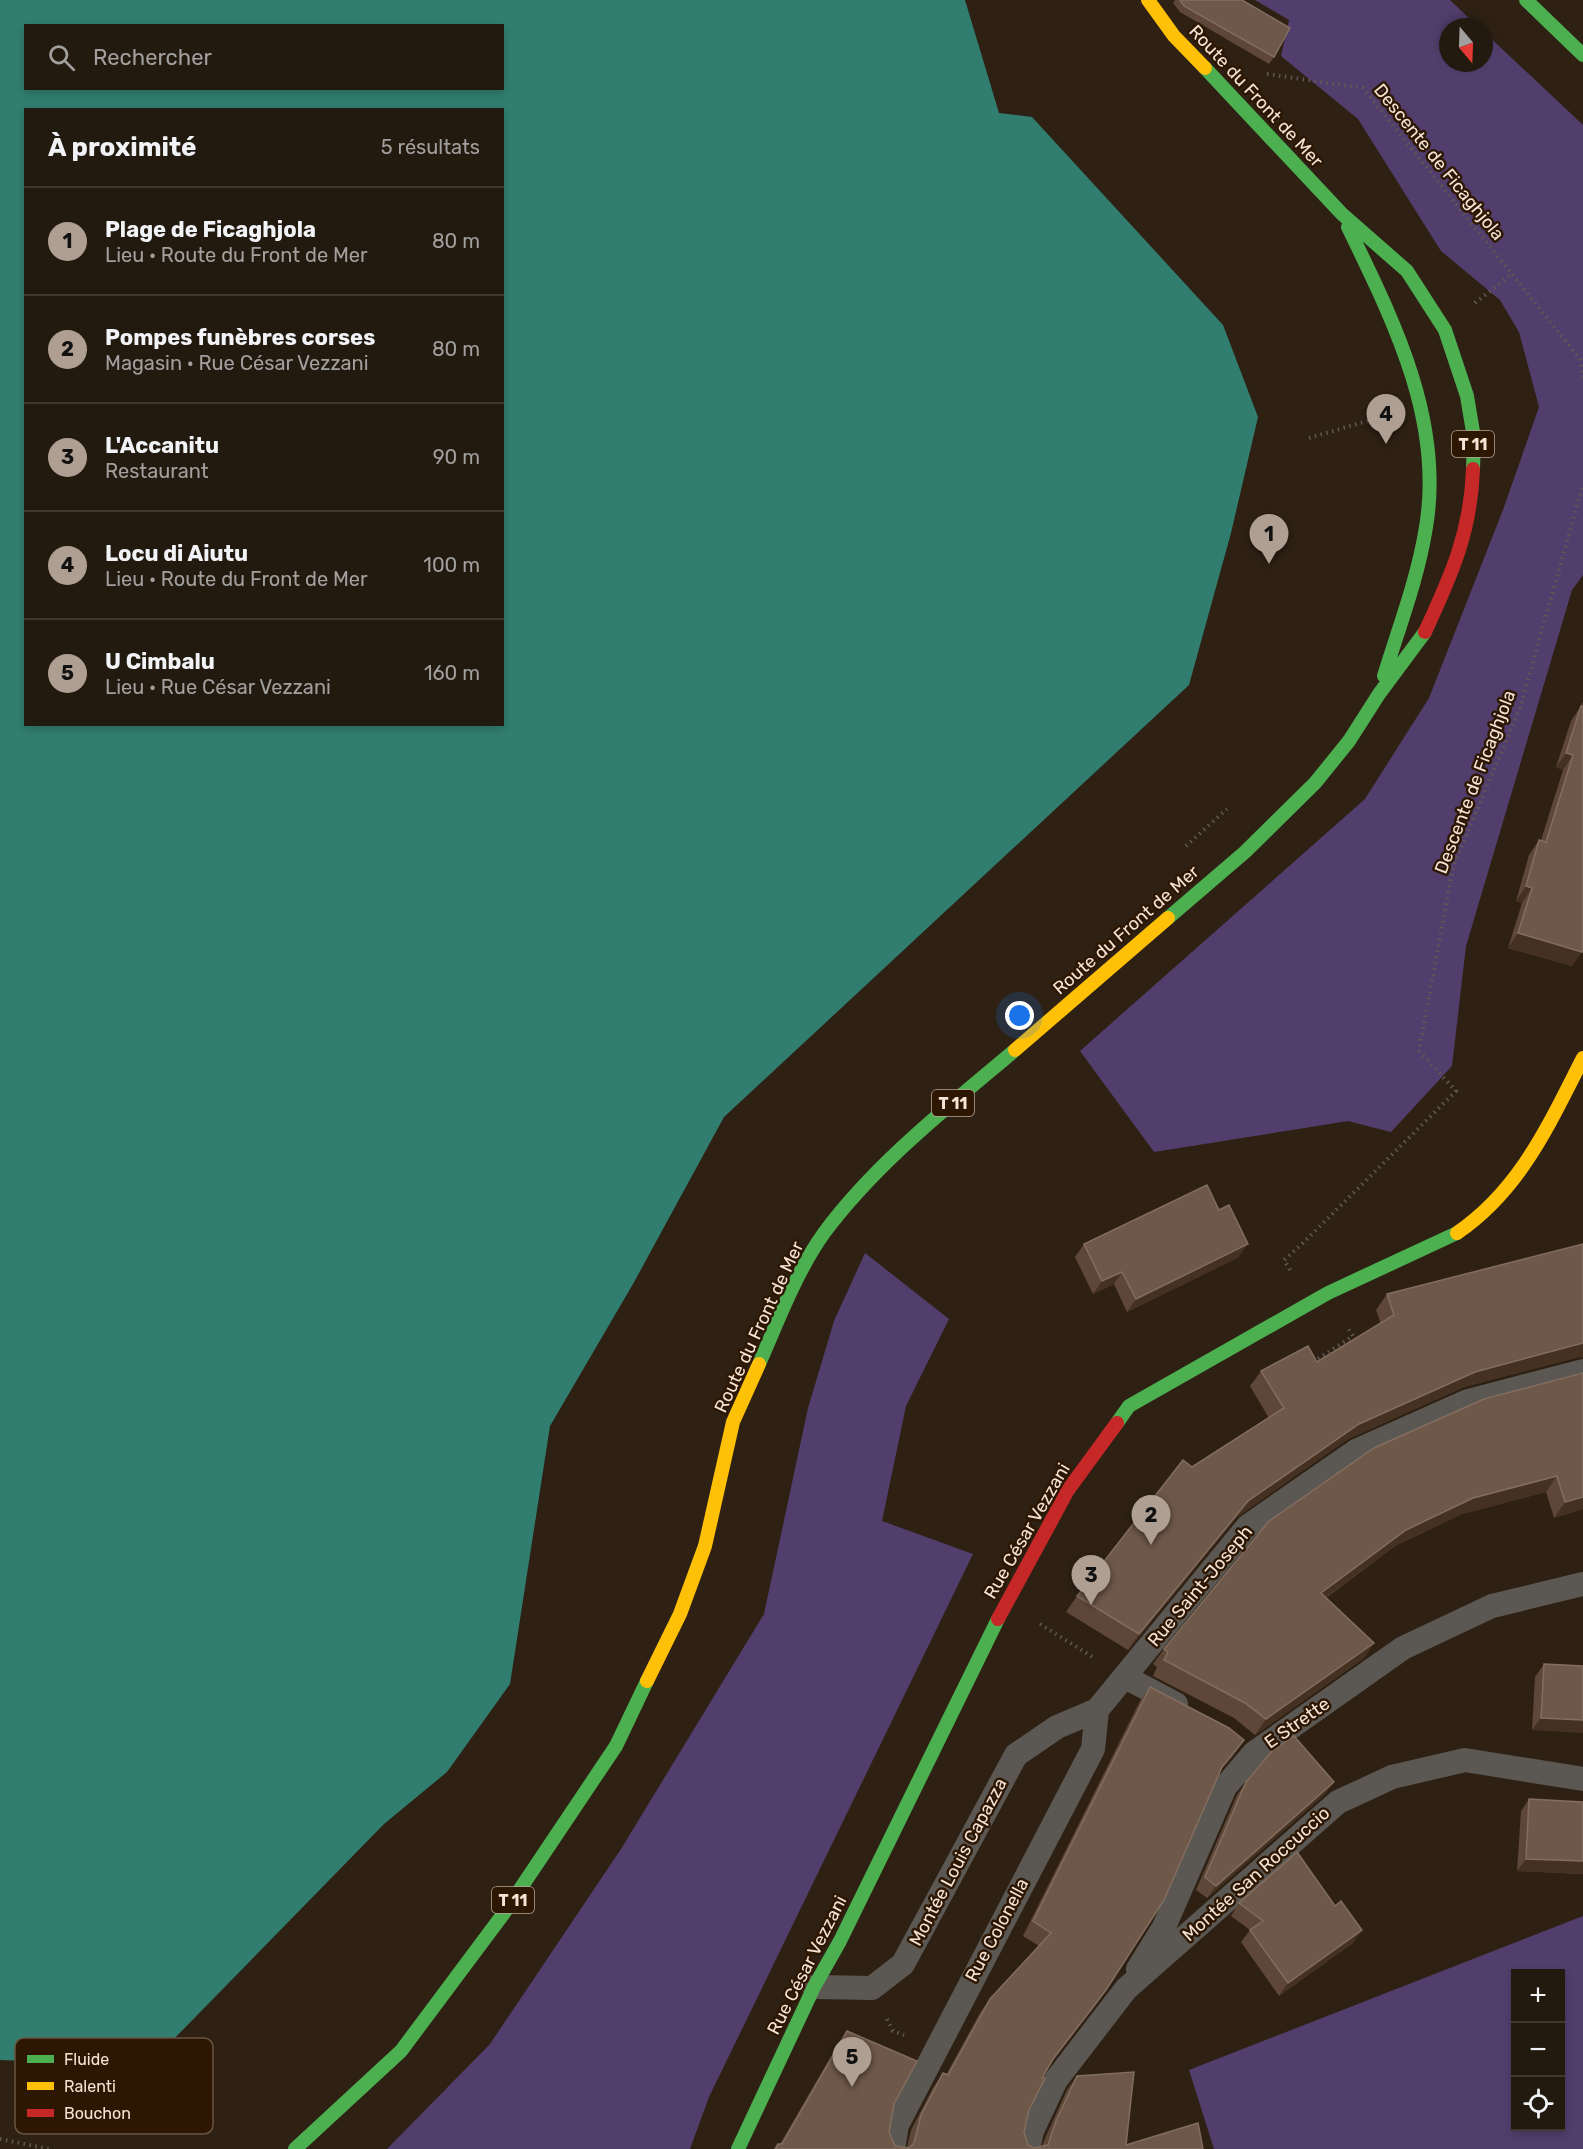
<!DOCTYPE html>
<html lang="fr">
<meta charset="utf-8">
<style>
:root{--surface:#22190f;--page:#2a2218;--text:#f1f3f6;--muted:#a2a09e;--line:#3f382f;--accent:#af9f92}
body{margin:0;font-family:Rubik,sans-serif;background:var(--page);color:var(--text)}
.controls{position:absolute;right:18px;bottom:18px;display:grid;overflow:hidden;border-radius:0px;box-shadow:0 3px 9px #0003}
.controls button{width:54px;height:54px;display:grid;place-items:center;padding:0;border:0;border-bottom:2px solid var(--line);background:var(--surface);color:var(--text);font:30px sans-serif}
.compass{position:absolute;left:1439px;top:18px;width:54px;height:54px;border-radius:50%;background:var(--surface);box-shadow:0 3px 9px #0003;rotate:161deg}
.you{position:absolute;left:1020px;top:1016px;width:21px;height:21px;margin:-15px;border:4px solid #fff;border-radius:50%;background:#1a73e8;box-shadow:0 0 0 9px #1a73e833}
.badge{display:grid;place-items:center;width:39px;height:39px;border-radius:50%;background:var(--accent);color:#111;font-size:20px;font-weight:700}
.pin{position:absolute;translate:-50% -50px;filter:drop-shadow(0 2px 3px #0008)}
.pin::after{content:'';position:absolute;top:32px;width:21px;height:18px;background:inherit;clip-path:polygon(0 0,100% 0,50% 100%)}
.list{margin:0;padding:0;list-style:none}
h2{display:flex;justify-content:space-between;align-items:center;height:78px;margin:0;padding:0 24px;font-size:26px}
h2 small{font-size:20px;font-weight:400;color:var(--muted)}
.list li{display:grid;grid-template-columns:39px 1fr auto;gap:18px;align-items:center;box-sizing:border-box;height:108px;padding:0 24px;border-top:2px solid var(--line)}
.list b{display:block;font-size:22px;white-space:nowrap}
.list p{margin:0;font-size:20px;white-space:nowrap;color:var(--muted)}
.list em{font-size:20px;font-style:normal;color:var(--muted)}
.icon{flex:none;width:33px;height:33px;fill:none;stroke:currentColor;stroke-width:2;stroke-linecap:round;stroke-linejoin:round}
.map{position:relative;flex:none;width:1583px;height:2149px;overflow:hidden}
.search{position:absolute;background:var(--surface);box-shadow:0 3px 9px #0003;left:24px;top:24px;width:480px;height:66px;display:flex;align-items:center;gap:15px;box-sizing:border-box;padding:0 21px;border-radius:0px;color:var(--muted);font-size:22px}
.panel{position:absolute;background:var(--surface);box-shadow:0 3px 9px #0003;left:24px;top:108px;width:480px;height:618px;border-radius:0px}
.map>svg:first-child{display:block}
.green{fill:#523e6c;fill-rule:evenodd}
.water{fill:#317e70;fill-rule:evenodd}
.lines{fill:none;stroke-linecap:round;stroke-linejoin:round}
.path{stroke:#5e5a53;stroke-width:4;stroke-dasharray:1.5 4.5;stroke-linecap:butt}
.lane{stroke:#5b5853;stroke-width:24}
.fast{stroke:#4caf50;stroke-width:14}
.slow{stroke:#ffc107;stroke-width:14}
.jam{stroke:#c62828;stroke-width:14}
.wall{fill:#5e4738}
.shaded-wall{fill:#443122}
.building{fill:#6e5849;stroke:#836d5f;stroke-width:1.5}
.labels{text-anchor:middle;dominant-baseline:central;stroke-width:5;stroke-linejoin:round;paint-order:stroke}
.shield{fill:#2e1702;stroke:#b9a696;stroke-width:1.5}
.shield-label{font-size:16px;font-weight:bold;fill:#f4e3d6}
.street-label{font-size:18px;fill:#f4e3d6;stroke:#2e1702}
.key{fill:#2e1702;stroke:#695442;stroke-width:1.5}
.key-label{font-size:16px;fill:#f4e3d6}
</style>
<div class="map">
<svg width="1583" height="2149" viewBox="0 0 1583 2149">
<rect width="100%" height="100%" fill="#2e2114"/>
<path class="green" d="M 1255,0 L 1450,0 L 1478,27 L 1448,27 L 1448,63 L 1484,63 L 1484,32 L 1583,125 L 1583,575 L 1572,590 L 1466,946 L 1452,1066 L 1391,1132 L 1348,1121 L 1154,1152 L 1080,1051 L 1365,799 L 1429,698 L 1503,510 L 1539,407 L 1519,332 L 1500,300 L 1441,251 L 1358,119 L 1281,56 L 1289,20 Z
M 865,1253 L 949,1319 L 906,1406 L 882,1521 L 973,1554 L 709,2097 L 690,2149 L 387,2149 L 490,2044 L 621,1849 L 764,1614 L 808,1408 L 834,1321 Z
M 1583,1916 L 1583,2149 L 1214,2149 L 1189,2070 ZM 1516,1974 L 1560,1974 L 1560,2126 L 1516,2126 Z"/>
<path class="water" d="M 0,0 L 965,0 L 999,113 L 1032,117 L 1223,325 L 1258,417 L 1231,533 L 1189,685 L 724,1117 L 633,1284 L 550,1426 L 510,1684 L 447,1772 L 384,1824 L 169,2044 L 78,2063 L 0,2060 ZM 26,26 L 502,26 L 502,88 L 26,88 ZM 26,110 L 502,110 L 502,724 L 26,724 Z"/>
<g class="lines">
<path class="path" d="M 1267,74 L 1363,88 L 1580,359 L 1583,381
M 1475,303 L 1512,274
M 1309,438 L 1381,417
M 1186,846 L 1227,809
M 1290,1270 L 1284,1260 L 1302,1244 L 1456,1091 L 1419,1051 L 1453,867 L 1520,708 L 1583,485
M 1313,1362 L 1353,1336 L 1347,1327
M 1040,1624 L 1094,1658
M 887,2019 L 893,2031 L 904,2035
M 0,2139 L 49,2149"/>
<path class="lane" d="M 1125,1677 L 1176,1704
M 1138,1969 L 1164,1927 L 1225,1787 L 1254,1753 L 1403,1648 L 1492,1606 L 1583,1584
M 814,1987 L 872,1988 L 903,1964 L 1016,1755 L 1057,1727 L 1097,1710 L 1248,1526 L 1356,1451 L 1468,1401 L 1583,1371
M 893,2149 L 897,2125 L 1093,1749 L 1097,1710
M 1028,2149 L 1032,2131 L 1056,2080 L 1126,1989 L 1338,1802 L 1392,1777 L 1465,1760 L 1583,1779"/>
<path class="fast" d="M 1526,0 L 1583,55
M 1205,68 L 1342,214 L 1407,271 L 1445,330 L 1467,396 L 1474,438 L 1473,469
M 1348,227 C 1393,320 1444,420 1426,527 C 1418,578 1399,627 1384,676
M 1168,918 L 1245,852 L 1315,783 L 1349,741 L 1379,694 L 1425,632
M 759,1364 C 778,1321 796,1272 824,1233 C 876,1163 949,1106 1015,1050
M 1117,1423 L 1129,1406 L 1328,1293 L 1457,1233
M 295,2149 L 401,2051 L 504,1913 L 616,1746 L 647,1681
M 738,2149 L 814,1987 L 840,1941 L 998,1619"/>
<path class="slow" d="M 1148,0 L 1174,36 L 1205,68
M 1015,1050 L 1168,918
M 1457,1233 C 1521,1189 1549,1124 1583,1058
M 647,1681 L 680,1614 L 705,1546 L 733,1422 L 759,1364"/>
<path class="jam" d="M 1425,632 C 1451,576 1471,532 1473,469
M 998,1619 L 1068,1490 L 1117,1423"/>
</g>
<path class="wall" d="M 1175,0 L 1242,0 L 1274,57 L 1269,64 L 1180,12 L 1173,3 Z
M 1583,702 L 1583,949 L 1572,966 L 1508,948 L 1522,903 L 1516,901 L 1529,855 L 1539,840 L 1541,840 L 1563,770 L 1556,767 L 1571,721 L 1581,706 Z
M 1084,1244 L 1239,1257 L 1127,1312 L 1114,1284 L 1093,1294 L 1075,1257 Z
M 1387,1294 L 1579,1357 L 1464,1387 L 1348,1439 L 1237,1517 L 1128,1650 L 1066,1612 L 1077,1596 L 1192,1467 L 1269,1418 L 1250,1386 L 1261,1371 L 1317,1362 L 1381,1324 L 1376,1310 Z
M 1583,1373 L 1583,1510 L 1583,1509 L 1554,1518 L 1546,1492 L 1462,1514 L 1395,1546 L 1326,1598 L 1374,1643 L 1364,1658 L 1255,1735 L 1234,1718 L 1153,1676 L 1157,1667 L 1153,1664 L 1164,1649 Z
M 1544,1664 L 1583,1666 L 1532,1730 L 1535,1677 Z
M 1150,1687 L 1234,1755 L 1220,1771 L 1106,1990 L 1050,2065 L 1042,2078 L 1029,2110 L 1024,2132 L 1028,2145 L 1034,2148 L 1042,2146 L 1046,2136 L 1067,2090 L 1077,2076 L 1126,2145 L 1203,2149 L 775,2149 L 780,2144 L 837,2046 L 847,2031 L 894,2104 L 889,2132 L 895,2146 L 907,2147 L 911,2130 L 933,2088 L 943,2073 L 946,2075 L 980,2013 L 990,1999 L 1039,1946 L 1023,1936 L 1140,1701 Z
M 1246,1782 L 1325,1794 L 1207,1898 L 1196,1890 L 1237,1795 Z
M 1529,1799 L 1583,1802 L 1583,1874 L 1517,1871 L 1521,1811 Z
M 1239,1903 L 1353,1943 L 1279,1996 L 1241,1942 L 1250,1930 L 1231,1916 Z"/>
<path class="shaded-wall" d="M 1566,753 L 1573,755 L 1563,770 L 1556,767 Z
M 1526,886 L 1532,888 L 1522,903 L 1516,901 Z
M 1518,933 L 1582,952 L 1572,966 L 1508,948 Z
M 1248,1244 L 1239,1257 L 1127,1312 L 1136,1299 Z
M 1122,1272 L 1114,1284 L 1093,1294 L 1102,1281 Z
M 1583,1343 L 1583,1358 L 1579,1357 L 1464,1387 L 1348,1439 L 1237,1517 L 1128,1650 L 1139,1634 L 1248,1501 L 1359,1424 L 1475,1372 Z
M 1557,1476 L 1546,1492 L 1462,1514 L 1395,1546 L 1310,1609 L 1321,1593 L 1406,1530 L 1473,1498 Z
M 1583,1497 L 1583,1509 L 1554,1518 L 1565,1502 Z
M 1374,1643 L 1364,1658 L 1255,1735 L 1266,1719 Z
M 1541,1718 L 1583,1720 L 1583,1733 L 1532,1730 Z
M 1244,1740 L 1234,1755 L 1212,1781 L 1222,1767 Z
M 1334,1782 L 1325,1794 L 1207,1898 L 1216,1886 Z
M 1526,1859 L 1583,1861 L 1583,1874 L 1517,1871 Z
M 1362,1930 L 1353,1943 L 1279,1996 L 1288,1983 Z
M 1106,1990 L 1096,2005 L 1043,2074 L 1053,2059 Z"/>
<path class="building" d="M 1180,0 L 1242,0 L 1290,28 L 1274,57 L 1184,6 Z
M 1581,706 L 1583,707 L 1583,949 L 1582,952 L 1518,933 L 1532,888 L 1526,886 L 1539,840 L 1546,842 L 1573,755 L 1566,753 Z
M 1207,1185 L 1219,1210 L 1229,1205 L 1248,1244 L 1136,1299 L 1122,1272 L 1102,1281 L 1084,1244 Z
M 1583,1244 L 1583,1343 L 1475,1372 L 1359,1424 L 1248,1501 L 1139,1634 L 1077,1596 L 1183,1460 L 1192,1467 L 1284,1408 L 1261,1371 L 1308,1346 L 1317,1362 L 1394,1315 L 1387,1294 Z
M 1583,1373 L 1583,1497 L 1565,1502 L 1557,1476 L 1473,1498 L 1406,1530 L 1321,1593 L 1374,1643 L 1266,1719 L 1245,1703 L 1164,1660 L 1168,1652 L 1164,1649 L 1269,1521 L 1374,1448 L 1484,1399 Z
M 1544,1664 L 1583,1666 L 1583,1720 L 1541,1718 Z
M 1150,1687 L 1229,1728 L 1244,1740 L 1222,1767 L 1164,1900 L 1106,1990 L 1053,2059 L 1042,2078 L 1045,2078 L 1029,2110 L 1024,2132 L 1028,2145 L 1034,2148 L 1048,2145 L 1056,2121 L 1077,2076 L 1134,2072 L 1126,2145 L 1198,2123 L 1203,2149 L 775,2149 L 778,2144 L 782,2144 L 847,2031 L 917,2061 L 894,2104 L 889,2132 L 895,2146 L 909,2148 L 914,2143 L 921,2115 L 943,2073 L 948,2075 L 990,1999 L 1051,1933 L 1033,1921 Z
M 1294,1736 L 1334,1782 L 1216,1886 L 1205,1877 L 1246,1782 L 1272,1751 Z
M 1529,1799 L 1583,1802 L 1583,1861 L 1526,1859 Z
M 1297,1852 L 1335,1906 L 1341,1901 L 1362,1930 L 1288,1983 L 1250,1930 L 1263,1921 L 1239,1903 Z"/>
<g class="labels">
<g class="shield">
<rect x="1452" y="431" width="42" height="26" rx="4.5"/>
<rect x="932" y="1090" width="42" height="26" rx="4.5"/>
<rect x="492" y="1887" width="42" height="26" rx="4.5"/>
</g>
<g class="shield-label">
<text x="1473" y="444">T 11</text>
<text x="953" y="1103">T 11</text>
<text x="513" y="1900">T 11</text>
</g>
<g class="street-label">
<text transform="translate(1256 96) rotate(47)">Route du Front de Mer</text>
<text transform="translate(1439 162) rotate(51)">Descente de Ficaghjola</text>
<text transform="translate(1475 782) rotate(-69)">Descente de Ficaghjola</text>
<text transform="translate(1126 930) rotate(-41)">Route du Front de Mer</text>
<text transform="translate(759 1327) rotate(-65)">Route du Front de Mer</text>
<text transform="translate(1027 1531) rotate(-60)">Rue César Vezzani</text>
<text transform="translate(1200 1586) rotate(-50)">Rue Saint-Joseph</text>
<text transform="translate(1297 1723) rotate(-35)">E Strette</text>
<text transform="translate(958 1862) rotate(-62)">Montée Louis Capazza</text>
<text transform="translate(1256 1874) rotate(-42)">Montée San Roccuccio</text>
<text transform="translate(997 1930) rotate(-62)">Rue Colonella</text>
<text transform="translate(807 1965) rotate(-63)">Rue César Vezzani</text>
</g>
</g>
<rect x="15" y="2038" width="198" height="96" rx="9" class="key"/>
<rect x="27" y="2055" width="27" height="8" fill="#4caf50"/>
<rect x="27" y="2082" width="27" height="8" fill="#ffc107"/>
<rect x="27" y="2109" width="27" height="8" fill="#c62828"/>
<g class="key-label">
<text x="64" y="2065">Fluide</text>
<text x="64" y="2092">Ralenti</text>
<text x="64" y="2119">Bouchon</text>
</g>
</svg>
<div class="controls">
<button>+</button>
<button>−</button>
<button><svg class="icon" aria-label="locate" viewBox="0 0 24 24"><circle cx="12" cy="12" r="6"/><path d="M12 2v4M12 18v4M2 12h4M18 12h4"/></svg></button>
</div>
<svg class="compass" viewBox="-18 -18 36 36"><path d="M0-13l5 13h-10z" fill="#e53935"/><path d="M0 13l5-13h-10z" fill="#a2a09e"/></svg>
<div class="you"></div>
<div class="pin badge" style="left:1269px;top:564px">1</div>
<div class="pin badge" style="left:1151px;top:1545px">2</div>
<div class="pin badge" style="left:1091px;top:1605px">3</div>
<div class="pin badge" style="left:1386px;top:444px">4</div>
<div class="pin badge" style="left:852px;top:2087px">5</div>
<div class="search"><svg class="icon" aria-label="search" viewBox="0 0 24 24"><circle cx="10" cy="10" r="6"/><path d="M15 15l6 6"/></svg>Rechercher</div>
<section class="panel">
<h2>À proximité<small>5 résultats</small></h2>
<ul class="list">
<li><span class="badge">1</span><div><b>Plage de Ficaghjola</b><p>Lieu · Route du Front de Mer</p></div><em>80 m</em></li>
<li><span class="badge">2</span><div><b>Pompes funèbres corses</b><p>Magasin · Rue César Vezzani</p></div><em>80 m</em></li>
<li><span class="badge">3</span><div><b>L'Accanitu</b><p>Restaurant</p></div><em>90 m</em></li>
<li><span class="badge">4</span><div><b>Locu di Aiutu</b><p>Lieu · Route du Front de Mer</p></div><em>100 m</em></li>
<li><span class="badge">5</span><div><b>U Cimbalu</b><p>Lieu · Rue César Vezzani</p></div><em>160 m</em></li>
</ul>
</section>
</div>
